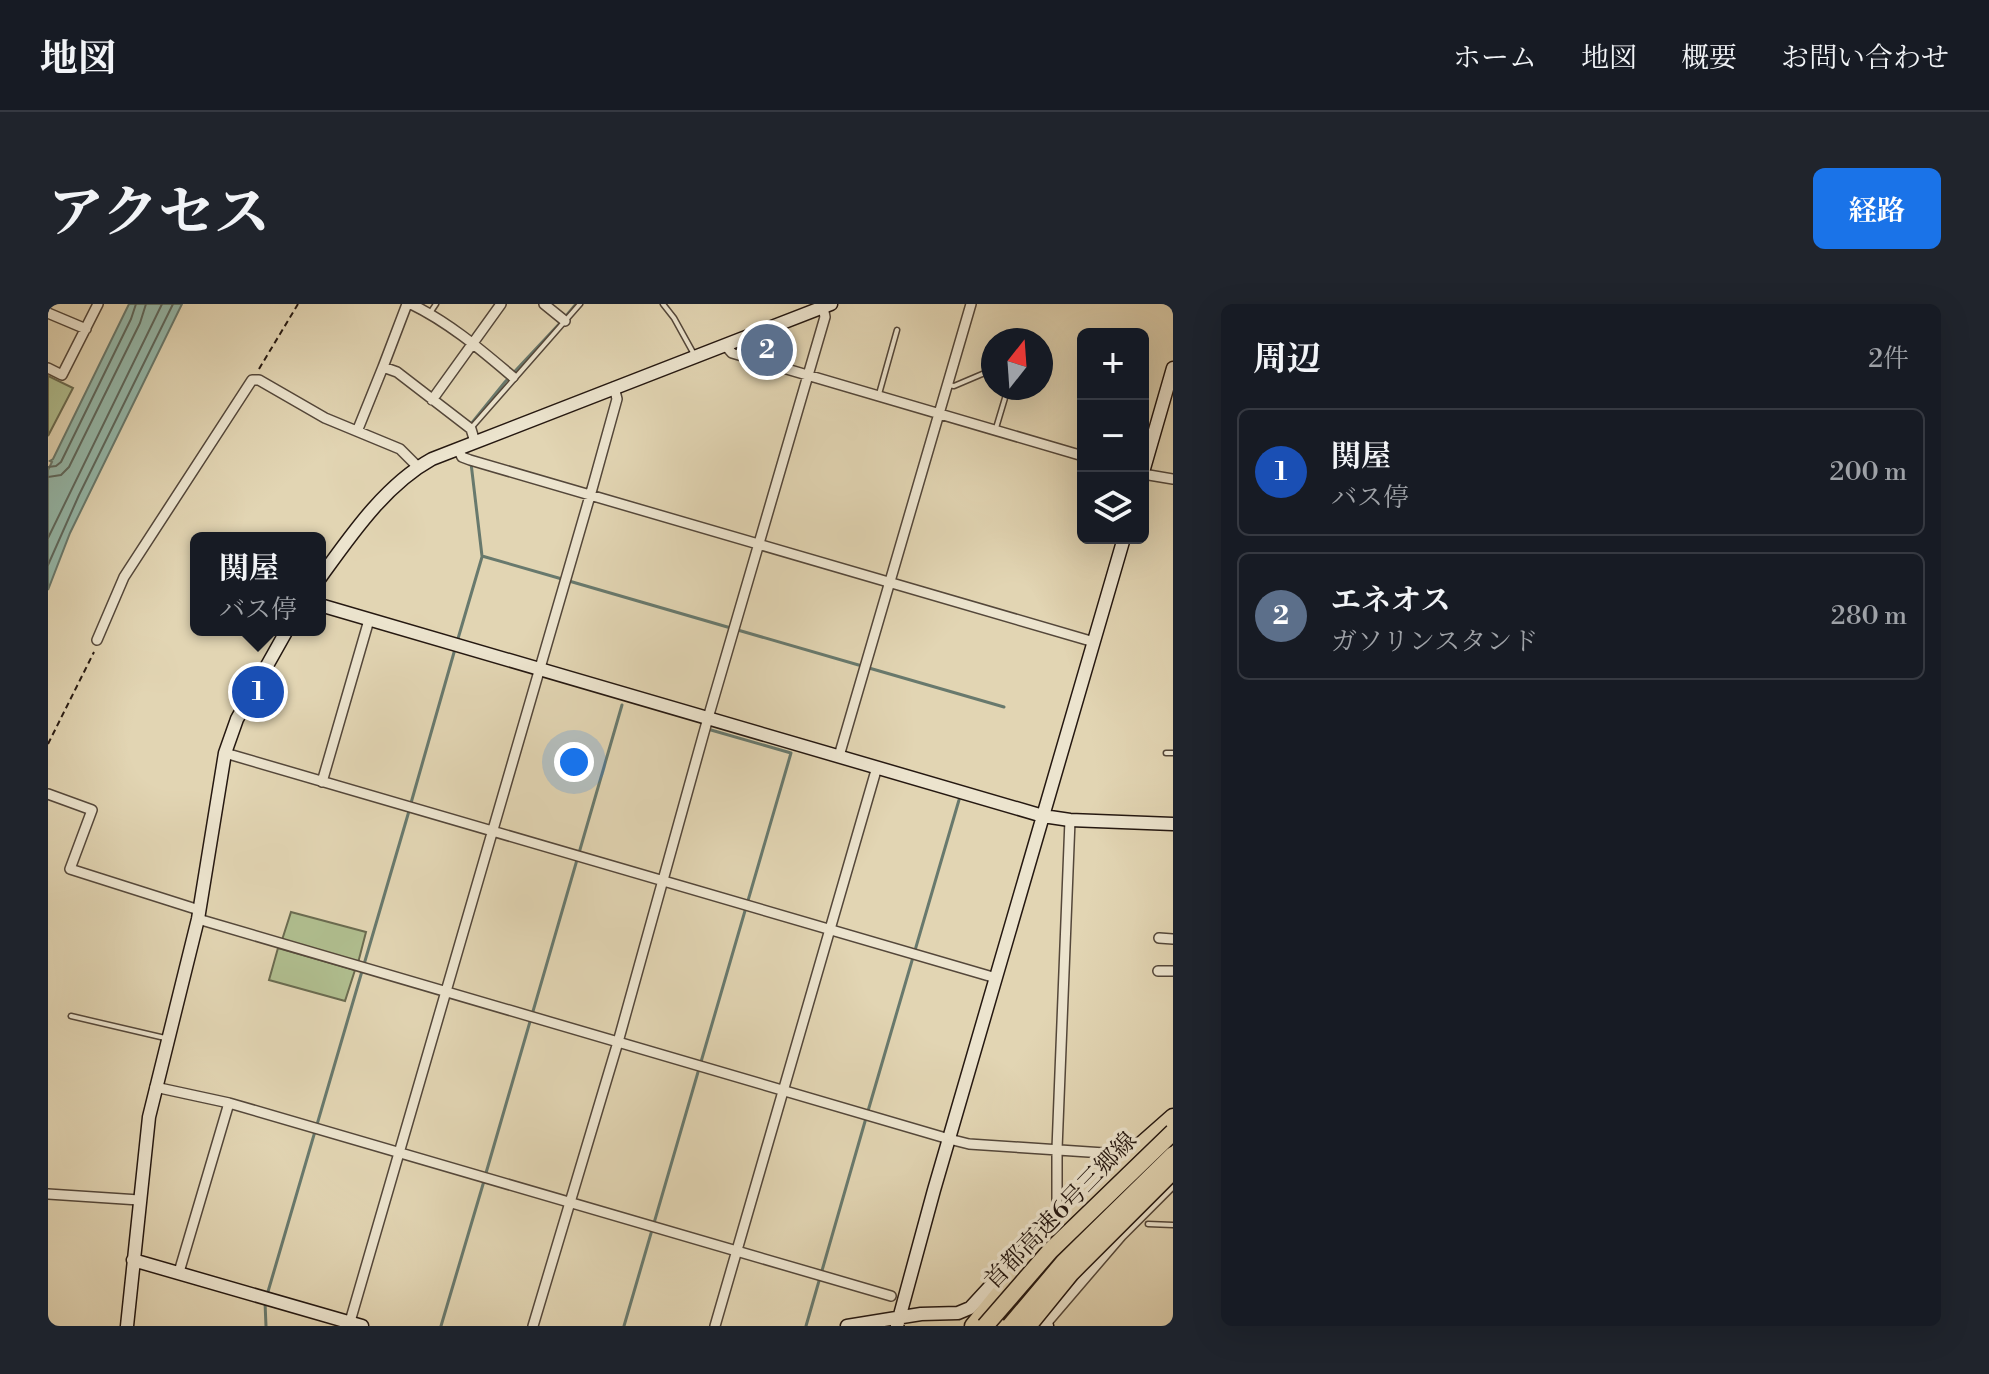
<!DOCTYPE html>
<html lang="ja">
<meta charset="utf-8">
<style>
:root{--surface:#171b24;--page:#20242c;--text:#f1f3f6;--muted:#9ea1a6;--line:#363941;--accent:#1a73e8}
body{margin:0;font-family:"Libre Bodoni","Noto Serif JP",serif;background:var(--page);color:var(--text)}
.controls{position:absolute;right:24px;top:24px;display:grid;overflow:hidden;border-radius:12px;box-shadow:0 8px 32px #0002}
.controls button{width:72px;height:72px;display:grid;place-items:center;padding:0;border:0;border-bottom:2px solid var(--line);background:var(--surface);color:var(--text);font:40px sans-serif}
.compass{position:absolute;left:933px;top:24px;width:72px;height:72px;border-radius:50%;background:var(--surface);box-shadow:0 8px 32px #0002;rotate:17deg}
.you{position:absolute;left:526px;top:458px;width:28px;height:28px;margin:-20px;border:6px solid #fff;border-radius:50%;background:#1a73e8;box-shadow:0 0 0 12px #1a73e833}
.badge{display:grid;place-items:center;width:52px;height:52px;border-radius:50%;background:var(--accent);color:#fff;font-size:26px;font-weight:700}
.pin{position:absolute;translate:-50% -50%;border:4px solid #fff;box-shadow:0 2px 8px #0006}
.popup{position:absolute;left:142px;top:228px;width:136px;height:104px;box-sizing:border-box;display:grid;place-content:center;border-radius:12px;background:var(--surface);filter:drop-shadow(0 2px 6px #0005);font-size:26px;white-space:nowrap;color:var(--muted)}
.popup b{font-size:30px;color:var(--text)}
.popup::after{content:'';position:absolute;left:50%;top:100%;margin-left:-16px;border:16px solid transparent;border-top-color:var(--surface)}
.list{margin:0;padding:0;list-style:none}
h2{display:flex;justify-content:space-between;align-items:center;height:104px;margin:0;padding:0 32px;font-size:34px}
h2 small{font-size:26px;font-weight:400;color:var(--muted)}
.list li{display:grid;grid-template-columns:52px 1fr auto;gap:24px;align-items:center;box-sizing:border-box;height:128px;margin:0 16px 16px;padding:0 16px;border:2px solid var(--line);border-radius:12px}
.list b{display:block;font-size:30px;white-space:nowrap}
.list p{margin:0;font-size:26px;white-space:nowrap;color:var(--muted)}
.list em{font-size:26px;font-style:normal;color:var(--muted)}
.icon{flex:none;width:44px;height:44px;fill:none;stroke:currentColor;stroke-width:2;stroke-linecap:round;stroke-linejoin:round}
.map{position:relative;flex:none;width:1125px;height:1022px;overflow:hidden;border-radius:12px}
header{display:flex;align-items:center;gap:48px;box-sizing:border-box;height:112px;padding:0 40px;background:var(--surface);border-bottom:2px solid var(--line)}
header strong{font-size:38px}
nav{display:flex;gap:44px;margin-inline-start:auto;font-size:28px}
.intro{display:flex;align-items:center;justify-content:space-between;box-sizing:border-box;height:192px;padding:0 48px}
h1{margin:0;font-size:56px}
.button{padding:20px 36px;border-radius:12px;background:var(--accent);color:#fff;font-size:28px;font-weight:700}
main{display:flex;gap:48px;padding:0 48px}
aside{flex:1;background:var(--surface);border-radius:12px;box-shadow:0 8px 32px #0002}
.map>svg:first-child{display:block}
.green{fill:#b0be8f;stroke:#6a6b50;stroke-width:2}
.water{fill:#95b9ab;stroke:#68796d;stroke-width:2}
.lines{fill:none;stroke-linecap:round;stroke-linejoin:round}
.shore{stroke:#5d685e;stroke-width:2}
.stream{stroke:#68796d;stroke-width:3}
.lane-casing{stroke:#54473a;stroke-width:7}
.street-casing{stroke:#54473a;stroke-width:12}
.secondary-casing{stroke:#251811;stroke-width:15}
.highway-casing{stroke:#251811;stroke-width:19}
.path{stroke:#251811;stroke-width:2;stroke-dasharray:6 4;stroke-linecap:butt}
.lane{stroke:#ece4ce;stroke-width:4}
.street{stroke:#ece4ce;stroke-width:9}
.secondary{stroke:#ece4ce;stroke-width:12}
.highway{stroke:#e2d5b3;stroke-width:16}
.highway-bridge-casing{stroke:#251811;stroke-width:19;stroke-linecap:butt}
.highway-bridge{stroke:#e2d5b3;stroke-width:16}
.labels{text-anchor:middle;dominant-baseline:central;stroke-width:7;stroke-linejoin:round;paint-order:stroke}
.street-label{font-size:24px;fill:#251811;stroke:#ece4ce}
</style>
<header>
<strong>地図</strong>
<nav><a>ホーム</a><a>地図</a><a>概要</a><a>お問い合わせ</a></nav>
</header>
<div class="intro"><h1>アクセス</h1><a class="button">経路</a></div>
<main>
<div class="map">
<svg width="1125" height="1022" viewBox="0 0 1125 1022">
<rect width="100%" height="100%" fill="#e2d5b3"/>
<filter id="stains"><feTurbulence type="fractalNoise" baseFrequency=".0025" numOctaves="4"/><feColorMatrix values="0 0 0 0 .2 0 0 0 0 .09 0 0 0 0 .02 0 0 0 .5 -.17"/></filter>
<radialGradient id="worn" r=".72"><stop offset=".6" stop-color="#630" stop-opacity="0"/><stop offset="1" stop-color="#630" stop-opacity=".3"/></radialGradient>
<path class="green" d="M 0,72 L 25,84 L 0,132 Z
M 243,608 L 318,628 L 310,659 L 234,636 Z
M 230,644 L 307,666 L 297,697 L 221,676 Z"/>
<path class="water" d="M 81,0 L 134,0 L 22,229 L 0,286 L 0,166 L 4,158 L 2,157 L 5,155 Z"/>
<g class="lines">
<path class="shore" d="M 0,163 L 8,162 L 13,158 L 83,15 L 88,0
M 0,173 L 13,171 L 21,163 L 92,19 L 98,0
M 0,234 L 114,0
M 0,261 L 31,191 L 125,0"/>
<path class="stream" d="M 518,12 L 528,0
M 423,120 L 457,78 L 513,18
M 423,159 L 434,252 L 514,275
M 521,277 L 814,362
M 409,338 L 434,253
M 821,364 L 956,403
M 363,499 L 407,345
M 820,807 L 911,496
M 438,869 L 574,401
M 219,991 L 361,507
M 217,998 L 218,1022
M 393,1022 L 436,877
M 576,1022 L 743,449 L 663,426
M 758,1022 L 818,814"/>
<g class="lane-casing">
<path id="lane" d="M 615,0 L 626,14 L 647,52
M 382,9 L 388,0
M 900,81 L 906,82 L 939,68 L 945,70
M 831,90 L 849,26
M 424,123 L 532,0
M 948,124 L 960,84
M 1118,449 L 1125,449
M 23,712 L 117,734
M 1100,920 L 1125,921"/>
</g>
<g class="street-casing">
<path id="street" d="M 363,0 C 402,19 433,46 465,73
M 496,0 L 517,17
M 0,9 L 38,25
M 677,41 L 684,49 L 1035,152
M 335,63 L 359,0
M 0,64 L 14,71 L 50,0
M 384,96 L 453,0
M 310,125 L 335,63 L 349,68 L 423,125 L 427,138
M 410,145 L 414,153 L 422,156 L 1046,338
M 1095,170 L 1125,175
M 49,336 L 76,273 L 204,76 L 211,76 L 277,114 L 352,145 L 370,163
M 177,449 L 948,674
M 791,452 L 923,0
M 274,478 L 321,316
M 0,490 L 44,506 L 22,565 L 151,606
M 150,615 L 901,835 L 921,840 L 1071,850
M 1111,634 L 1125,635
M 1110,667 L 1125,667
M 107,783 L 181,799 L 843,992
M 0,890 L 91,896
M 1009,910 L 1009,845 L 1022,516
M 131,968 L 181,799
M 301,1021 L 544,185 L 569,95 L 566,83
M 485,1022 L 570,738 L 660,414 L 777,13 L 775,3
M 667,1022 L 829,463
M 996,1022 L 1073,932 L 1125,880"/>
</g>
<g class="secondary-casing">
<path id="secondary" d="M 1095,168 L 1125,64
M 272,274 C 303,231 337,181 384,155 L 783,0
M 272,301 L 995,512 L 1022,516 L 1125,520
M 85,956 L 314,1022
M 998,1020 L 999,1022
M 79,1022 L 101,813 L 150,615 L 177,449 L 189,415 L 239,326
M 799,1022 L 873,1010 L 910,1009 L 922,1004 L 995,925
M 849,1022 L 886,886 L 1076,234"/>
</g>
<g class="highway-casing">
<path id="highway" d="M 925,1022 L 996,935 L 1040,888 L 1125,813"/>
</g>
<path class="path" d="M 211,65 L 250,0
M 0,440 L 46,348"/>
<use href="#lane" class="lane"/>
<use href="#street" class="street"/>
<use href="#secondary" class="secondary"/>
<use href="#highway" class="highway"/>
<g class="highway-bridge-casing">
<path id="highway-bridge" d="M 937,1022 L 1002,947 L 1125,828
M 962,1022 L 1016,958 L 1125,851
M 980,1022 L 1023,969 L 1125,867"/>
</g>
<use href="#highway-bridge" class="highway-bridge"/>
</g>
<g class="labels">
<g class="street-label">
<text transform="translate(1013 907) rotate(-46)">首都高速6号三郷線</text>
</g>
</g>
<rect width="100%" height="100%" filter="url(#stains)"/>
<rect width="100%" height="100%" fill="url(#worn)"/>
</svg>
<div class="controls">
<button>+</button>
<button>−</button>
<button><svg class="icon" aria-label="layers" viewBox="0 0 24 24"><path d="M12 4l9 5-9 5-9-5zM3 14l9 5 9-5"/></svg></button>
</div>
<svg class="compass" viewBox="-18 -18 36 36"><path d="M0-13l5 13h-10z" fill="#e53935"/><path d="M0 13l5-13h-10z" fill="#9ea1a6"/></svg>
<div class="you"></div>
<div class="pin badge" style="left:210px;top:388px;background:#1a4fb4">1</div>
<div class="popup"><b>関屋</b>バス停</div>
<div class="pin badge" style="left:719px;top:46px;background:#5c6f8a">2</div>
</div>
<aside>
<h2>周辺<small>2件</small></h2>
<ul class="list">
<li><span class="badge" style="background:#1a4fb4">1</span><div><b>関屋</b><p>バス停</p></div><em>200 m</em></li>
<li><span class="badge" style="background:#5c6f8a">2</span><div><b>エネオス</b><p>ガソリンスタンド</p></div><em>280 m</em></li>
</ul>
</aside>
</main>
